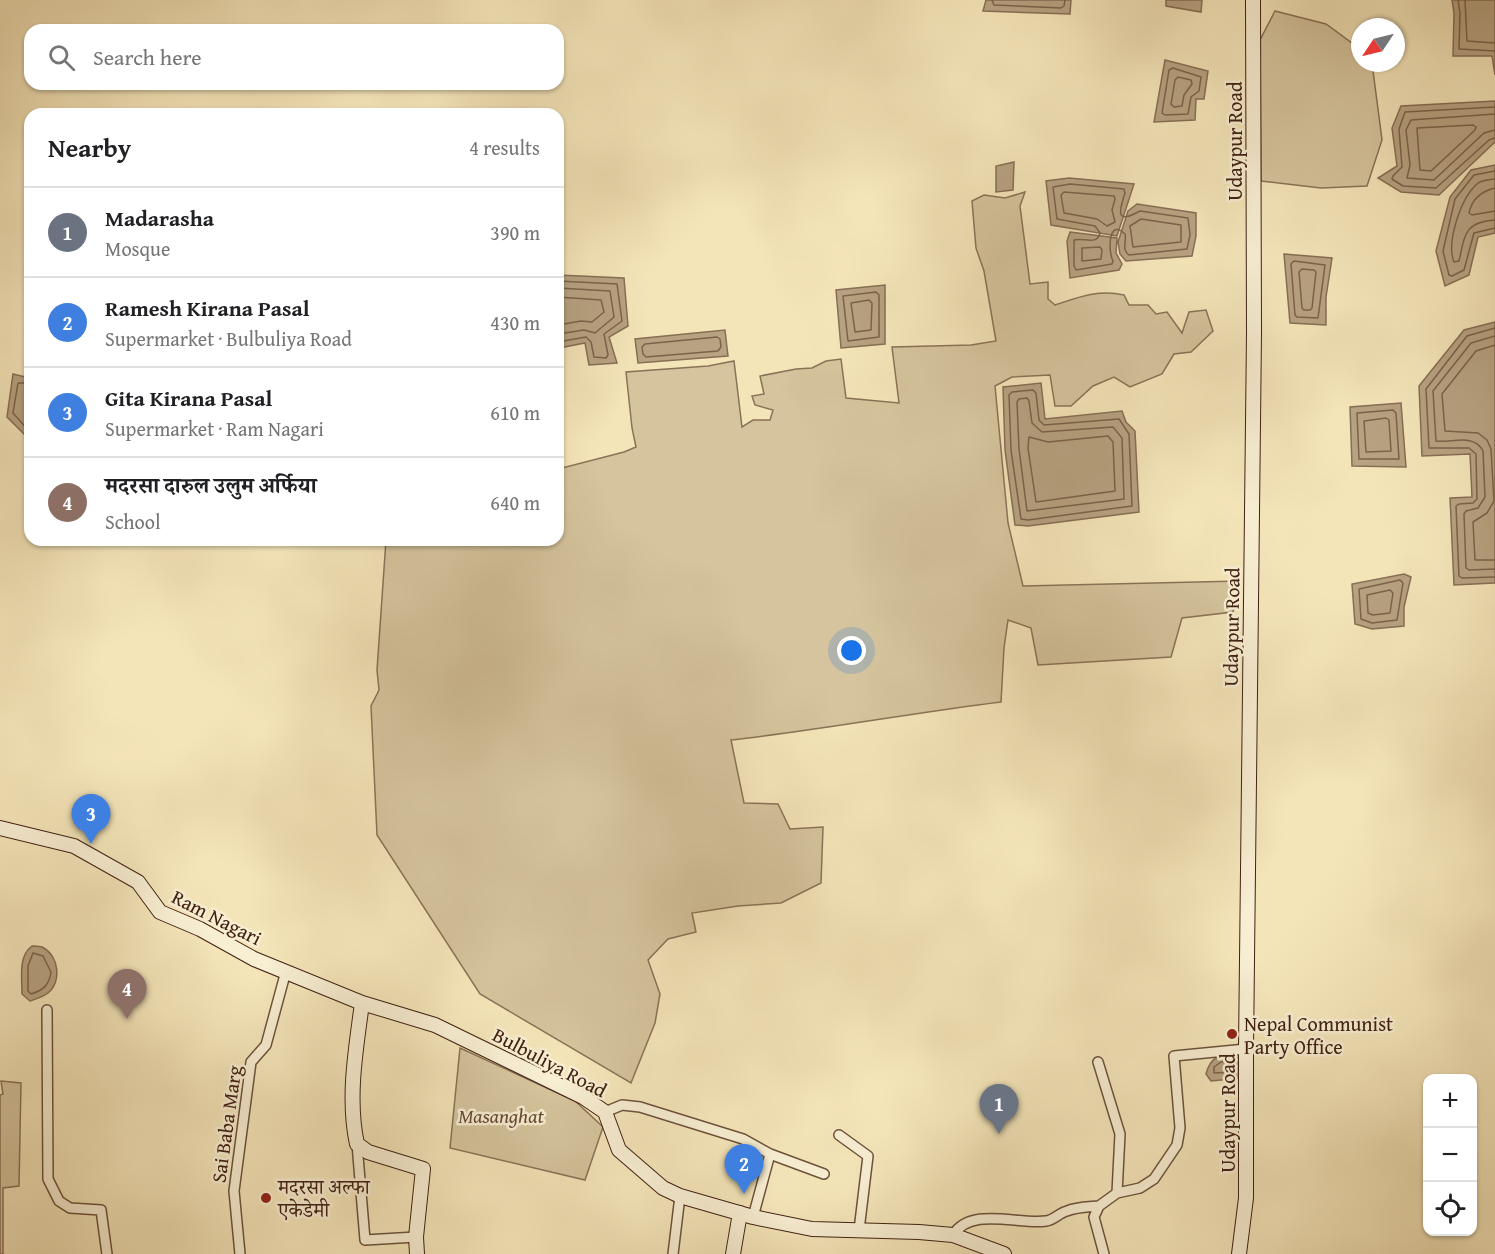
<!DOCTYPE html>
<meta charset="utf-8">
<style>
:root{--surface:#fff;--page:#f2f2f2;--text:#202124;--muted:#757577;--line:#e0e0e0;--accent:#8f2418}
body{margin:0;font-family:"Gentium Book Plus","Noto Serif Devanagari",serif;background:var(--page);color:var(--text)}
.controls{position:absolute;right:18px;bottom:18px;display:grid;overflow:hidden;border-radius:12px;box-shadow:0 2px 4px #0004}
.controls button{width:54px;height:54px;display:grid;place-items:center;padding:0;border:0;border-bottom:2px solid var(--line);background:var(--surface);color:var(--text);font:30px sans-serif}
.compass{position:absolute;left:1351px;top:18px;width:54px;height:54px;border-radius:50%;background:var(--surface);box-shadow:0 2px 4px #0004;rotate:235deg}
.you{position:absolute;left:852px;top:651px;width:21px;height:21px;margin:-15px;border:4px solid #fff;border-radius:50%;background:#1a73e8;box-shadow:0 0 0 9px #1a73e833}
.badge{display:grid;place-items:center;width:39px;height:39px;border-radius:50%;background:var(--accent);color:#fff;font-size:20px;font-weight:700}
.pin{position:absolute;translate:-50% -50px;filter:drop-shadow(0 2px 3px #0008)}
.pin::after{content:'';position:absolute;top:32px;width:21px;height:18px;background:inherit;clip-path:polygon(0 0,100% 0,50% 100%)}
.list{margin:0;padding:0;list-style:none}
h2{display:flex;justify-content:space-between;align-items:center;height:78px;margin:0;padding:0 24px;font-size:26px}
h2 small{font-size:20px;font-weight:400;color:var(--muted)}
.list li{display:grid;grid-template-columns:39px 1fr auto;gap:18px;align-items:center;box-sizing:border-box;height:90px;padding:0 24px;border-top:2px solid var(--line)}
.list b{display:block;font-size:22px;white-space:nowrap}
.list p{margin:0;font-size:20px;white-space:nowrap;color:var(--muted)}
.list em{font-size:20px;font-style:normal;color:var(--muted)}
.icon{flex:none;width:33px;height:33px;fill:none;stroke:currentColor;stroke-width:2;stroke-linecap:round;stroke-linejoin:round}
.map{position:relative;flex:none;width:1495px;height:1254px;overflow:hidden}
.search{position:absolute;background:var(--surface);box-shadow:0 2px 4px #0004;left:24px;top:24px;width:540px;height:66px;display:flex;align-items:center;gap:15px;box-sizing:border-box;padding:0 21px;border-radius:18px;color:var(--muted);font-size:22px}
.panel{position:absolute;background:var(--surface);box-shadow:0 2px 4px #0004;left:24px;top:108px;width:540px;height:438px;border-radius:18px}
.map>svg:first-child{display:block}
.green{fill:#d5c49d;stroke:#8a7258;stroke-width:1.5}
.water{fill:#b7a281;stroke:#876e55;stroke-width:1.5}
.lines{fill:none;stroke-linecap:round;stroke-linejoin:round}
.shore{stroke:#7c624a;stroke-width:1.5}
.street-casing{stroke:#6d523c;stroke-width:12}
.secondary-casing{stroke:#402113;stroke-width:16}
.street{stroke:#f8eed2;stroke-width:9}
.secondary{stroke:#f8eed2;stroke-width:14}
.poi-dot{fill:#8f2418;stroke:#f8eed2;stroke-width:2}
.labels{text-anchor:middle;dominant-baseline:central;stroke-width:5;stroke-linejoin:round;paint-order:stroke}
.street-label{font-size:20px;fill:#402113;stroke:#f8eed2}
.poi-label{font-size:20px;fill:#402113;stroke:#f8eed2;text-anchor:start}
.park-label{font-size:20px;font-style:italic;fill:#654a36;stroke:#f8eed2}
</style>
<div class="map">
<svg width="1495" height="1254" viewBox="0 0 1495 1254">
<rect width="100%" height="100%" fill="#f4e5b9"/>
<filter id="stains"><feTurbulence type="fractalNoise" baseFrequency=".00333" numOctaves="4"/><feColorMatrix values="0 0 0 0 .2 0 0 0 0 .09 0 0 0 0 .02 0 0 0 .5 -.17"/></filter>
<radialGradient id="worn" r=".72"><stop offset=".6" stop-color="#630" stop-opacity="0"/><stop offset="1" stop-color="#630" stop-opacity=".3"/></radialGradient>
<path class="green" d="M 1275,11 L 1326,24 L 1360,49 L 1360,63 L 1372,63 L 1382,140 L 1367,186 L 1321,188 L 1261,181 L 1260,40 Z
M 1025,192 L 1020,206 L 1030,284 L 1048,282 L 1048,299 L 1055,305 C 1079,297 1099,289 1124,295 L 1129,305 L 1148,305 L 1156,314 L 1167,312 L 1182,333 L 1189,312 L 1206,310 L 1213,331 L 1191,352 L 1174,354 L 1162,374 L 1130,387 L 1114,377 L 1093,386 L 1071,406 L 1055,406 L 1050,375 L 1012,377 L 995,386 L 1008,523 L 1023,586 L 1240,581 L 1233,612 L 1182,618 L 1171,657 L 1038,665 L 1031,628 L 1008,620 L 1004,648 L 1001,702 C 911,713 822,730 731,740 L 744,803 L 778,804 L 790,829 L 823,827 L 821,883 L 781,903 L 738,906 L 692,913 L 696,932 L 668,939 L 648,960 L 660,994 L 655,1023 L 631,1083 L 480,994 L 377,835 L 371,706 L 379,690 L 377,670 L 386,540 L 558,540 L 558,469 L 624,452 L 636,447 L 632,428 L 626,372 L 708,366 L 734,361 L 742,427 L 753,420 L 770,420 L 773,410 L 755,405 L 752,396 L 764,394 L 760,376 L 796,369 L 812,368 L 826,361 L 841,359 L 846,398 L 899,403 L 892,347 L 971,345 L 996,341 L 984,271 L 976,248 L 972,201 L 984,195 L 1005,198 Z
M 460,1048 L 575,1101 L 603,1127 L 585,1180 L 450,1148 Z
M 1,1081 L 21,1083 L 19,1186 L 3,1188 L 3,1254 L 0,1254 L 0,1095 L 3,1094 Z"/>
<path class="water" d="M 986,0 L 1071,0 L 1070,14 L 983,11 Z
M 1166,0 L 1202,0 L 1201,12 L 1166,6 Z
M 1452,0 L 1495,0 L 1495,75 L 1492,56 L 1453,56 L 1454,13 Z
M 1165,60 L 1208,71 L 1204,99 L 1196,99 L 1195,120 L 1154,122 Z
M 1495,101 L 1495,142 L 1439,195 L 1401,192 L 1378,178 L 1397,166 L 1392,128 L 1401,106 Z
M 1014,162 L 1013,190 L 996,192 L 996,166 Z
M 1495,165 L 1495,233 L 1478,237 L 1469,275 L 1445,286 L 1436,251 L 1450,197 L 1471,170 Z
M 1069,178 L 1134,184 L 1117,236 L 1051,225 L 1046,181 Z
M 1137,204 L 1196,213 L 1196,236 L 1192,256 L 1126,261 L 1120,254 L 1118,242 L 1128,211 Z
M 1070,232 L 1117,238 L 1116,253 L 1122,264 L 1119,270 L 1070,278 L 1067,241 Z
M 1284,254 L 1332,258 L 1326,297 L 1326,325 L 1290,323 Z
M 558,275 L 624,278 L 628,326 L 609,337 L 617,363 L 589,365 L 585,343 L 559,348 Z
M 885,285 L 885,344 L 841,348 L 836,290 Z
M 1495,322 L 1495,583 L 1454,585 L 1450,498 L 1472,497 L 1470,454 L 1422,456 L 1419,386 L 1464,330 Z
M 725,330 L 728,356 L 638,363 L 635,339 Z
M 13,374 L 30,378 L 30,440 L 7,417 Z
M 1041,383 L 1045,419 L 1122,411 L 1126,422 L 1135,431 L 1139,512 L 1028,526 L 1015,525 L 1005,450 L 1003,387 Z
M 1401,403 L 1406,467 L 1352,466 L 1350,407 Z
M 1404,574 L 1411,577 L 1404,607 L 1404,626 L 1372,629 L 1355,624 L 1352,584 Z
M 32,946 C 35,946 38,946 42,947 C 59,955 62,982 48,993 C 43,997 36,999 30,1001 L 22,994 C 22,978 18,956 32,946 Z
M 1238,1055 L 1241,1056 L 1241,1078 L 1211,1081 L 1206,1074 C 1211,1055 1219,1056 1238,1055 Z"/>
<g class="lines">
<path class="shore" d="M 992,0 L 994,5 L 1061,8 L 1064,6 L 1065,0
M 1458,0 L 1460,13 L 1459,49 L 1495,51
M 1465,0 L 1467,41 L 1495,43
M 1173,68 L 1201,77 L 1199,91 L 1191,97 L 1188,114 L 1165,115 L 1162,113 L 1169,70 Z
M 1178,77 L 1191,80 L 1192,84 L 1184,95 L 1182,106 L 1174,107 L 1171,104 L 1175,80 Z
M 1495,107 L 1405,112 L 1399,129 L 1402,167 L 1393,176 L 1392,179 L 1403,186 L 1436,188 L 1489,140 L 1495,138
M 1495,114 L 1411,120 L 1406,130 L 1410,165 L 1407,178 L 1434,180 L 1484,133 L 1495,130
M 1473,125 L 1476,127 L 1475,130 L 1431,171 L 1420,170 L 1417,128 Z
M 1495,171 L 1474,175 L 1455,199 L 1443,251 L 1449,275 L 1452,276 L 1464,270 L 1474,233 L 1495,228
M 1495,179 C 1489,180 1481,180 1477,184 C 1461,198 1446,242 1454,262 L 1459,261 C 1465,235 1464,222 1495,220
M 1070,184 L 1124,189 L 1125,193 C 1119,211 1115,225 1140,211 L 1188,218 L 1190,235 L 1187,249 L 1129,255 C 1121,249 1127,242 1125,234 C 1108,217 1108,252 1113,261 L 1112,264 L 1076,270 L 1074,266 L 1074,240 C 1083,237 1097,246 1100,233 L 1095,226 L 1057,219 L 1053,187 Z
M 1495,188 C 1482,191 1472,199 1469,213 L 1472,215 L 1495,211
M 1064,192 L 1114,196 L 1115,199 L 1112,210 L 1115,222 L 1107,226 L 1097,219 L 1064,213 L 1061,195 Z
M 1141,219 L 1181,225 L 1181,242 L 1133,247 L 1130,226 Z
M 1100,247 L 1102,250 L 1101,259 L 1082,261 L 1082,248 Z
M 1294,261 L 1325,265 L 1318,318 L 1297,317 L 1295,315 L 1291,264 Z
M 1302,269 L 1314,270 L 1316,272 L 1312,308 L 1310,310 L 1304,310 L 1302,308 L 1299,272 Z
M 558,281 L 617,284 L 622,321 L 604,334 L 608,355 L 606,358 L 594,357 L 591,342 L 586,337 L 558,342
M 558,288 L 610,291 L 614,317 L 595,333 L 584,330 L 558,334
M 876,292 L 879,295 L 879,337 L 848,341 L 843,296 Z
M 558,297 L 601,300 L 604,312 L 592,322 L 581,321 L 558,325
M 869,300 L 872,303 L 871,330 L 855,332 L 851,303 Z
M 1495,328 L 1467,336 L 1426,389 L 1429,448 L 1469,448 L 1476,454 L 1477,499 L 1473,503 L 1459,504 L 1456,506 L 1459,576 L 1462,578 L 1495,577
M 1495,336 L 1471,343 L 1433,391 L 1436,441 C 1452,443 1474,433 1483,451 L 1485,497 L 1478,508 L 1466,511 L 1464,514 L 1466,568 L 1469,570 L 1495,569
M 717,337 L 720,339 L 721,347 L 718,351 L 646,357 L 643,354 L 642,347 L 645,344 Z
M 1495,345 L 1476,351 L 1442,394 L 1445,431 L 1478,433 L 1487,440 L 1491,449 L 1494,501 L 1487,513 L 1473,522 L 1475,560 L 1495,560
M 30,383 L 18,383 L 13,413 L 30,432
M 1033,390 L 1036,393 L 1039,420 L 1044,425 L 1119,419 L 1129,434 L 1132,506 L 1028,520 L 1021,519 L 1011,450 L 1009,395 L 1012,392 Z
M 1027,398 L 1029,401 L 1032,423 L 1042,432 L 1113,427 L 1122,438 L 1124,499 L 1027,511 L 1019,449 L 1017,402 L 1019,399 Z
M 1393,410 L 1396,413 L 1399,459 L 1359,459 L 1357,413 Z
M 1386,418 L 1389,420 L 1391,451 L 1366,452 L 1364,421 Z
M 1029,437 L 1048,442 L 1108,436 L 1113,442 L 1115,491 L 1036,502 L 1028,448 Z
M 1400,580 L 1403,583 L 1397,620 L 1372,623 L 1361,619 L 1359,589 Z
M 1390,590 L 1393,593 L 1390,613 L 1373,615 L 1368,613 L 1367,595 Z
M 33,953 L 43,956 L 51,972 C 49,985 44,990 31,994 L 28,991 L 28,966 Z
M 1232,1061 L 1235,1063 L 1234,1072 L 1214,1073 L 1214,1067 L 1221,1062 Z"/>
<g class="street-casing">
<path id="street" d="M 47,1010 L 48,1179 L 59,1201 L 70,1208 L 101,1210 L 107,1254
M 1098,1062 L 1120,1134 L 1117,1193
M 605,1112 L 622,1105 L 640,1107 L 743,1139 L 770,1154
M 839,1135 L 868,1156 L 859,1230
M 357,1144 L 365,1240 L 416,1237
M 753,1217 L 770,1154 L 824,1174
M 953,1235 C 971,1206 1018,1225 1046,1221 C 1054,1220 1059,1213 1067,1211 C 1076,1207 1089,1207 1099,1206
M 240,1254 L 234,1191 L 251,1062 L 266,1045 L 286,971
M 673,1254 L 680,1196
M 1104,1254 L 1094,1217 L 1099,1206 L 1117,1193 L 1140,1188 L 1154,1179 L 1177,1145 L 1180,1128 L 1174,1056 L 1246,1049"/>
</g>
<g class="secondary-casing">
<path id="secondary" d="M 0,828 L 74,846 L 138,882 L 160,912 L 200,929 L 254,959 L 362,1003 L 435,1025 L 583,1097 L 605,1112 L 619,1150 L 663,1188 L 680,1196 L 753,1217 L 812,1229 L 919,1232 L 953,1235 L 1004,1254
M 362,1003 C 356,1049 347,1098 357,1144 L 368,1152 L 423,1169 L 416,1237 L 417,1254
M 733,1254 L 740,1213
M 1239,1254 L 1246,1198 L 1246,1049 L 1254,333 L 1253,0"/>
</g>
<use href="#street" class="street"/>
<use href="#secondary" class="secondary"/>
</g>
<g class="poi-dot">
<circle cx="1232" cy="1034" r="6"/>
<circle cx="266" cy="1198" r="6"/>
</g>
<g class="labels">
<g class="street-label">
<text transform="translate(1234 141) rotate(-90)">Udaypur Road</text>
<text transform="translate(1231 627) rotate(-89)">Udaypur Road</text>
<text transform="translate(217 917) rotate(27)">Ram Nagari</text>
<text transform="translate(550 1062) rotate(28)">Bulbuliya Road</text>
<text transform="translate(1227 1113) rotate(-90)">Udaypur Road</text>
<text transform="translate(226 1124) rotate(-82)">Sai Baba Marg</text>
</g>
<g class="poi-label">
<text x="1244" y="1023">Nepal Communist<tspan x="1244" dy="23">Party Office</tspan></text>
<text x="278" y="1186">मदरसा अल्फा<tspan x="278" dy="23">एकेडेमी</tspan></text>
</g>
<g class="park-label">
<text x="501" y="1115">Masanghat</text>
</g>
</g>
<rect width="100%" height="100%" filter="url(#stains)"/>
<rect width="100%" height="100%" fill="url(#worn)"/>
</svg>
<div class="controls">
<button>+</button>
<button>−</button>
<button><svg class="icon" aria-label="locate" viewBox="0 0 24 24"><circle cx="12" cy="12" r="6"/><path d="M12 2v4M12 18v4M2 12h4M18 12h4"/></svg></button>
</div>
<svg class="compass" viewBox="-18 -18 36 36"><path d="M0-13l5 13h-10z" fill="#e53935"/><path d="M0 13l5-13h-10z" fill="#757577"/></svg>
<div class="you"></div>
<div class="pin badge" style="left:999px;top:1134px;background:#6b7280">1</div>
<div class="pin badge" style="left:744px;top:1194px;background:#3f7fe0">2</div>
<div class="pin badge" style="left:91px;top:844px;background:#3f7fe0">3</div>
<div class="pin badge" style="left:127px;top:1019px;background:#8d6e63">4</div>
<div class="search"><svg class="icon" aria-label="search" viewBox="0 0 24 24"><circle cx="10" cy="10" r="6"/><path d="M15 15l6 6"/></svg>Search here</div>
<section class="panel">
<h2>Nearby<small>4 results</small></h2>
<ul class="list">
<li><span class="badge" style="background:#6b7280">1</span><div><b>Madarasha</b><p>Mosque</p></div><em>390 m</em></li>
<li><span class="badge" style="background:#3f7fe0">2</span><div><b>Ramesh Kirana Pasal</b><p>Supermarket · Bulbuliya Road</p></div><em>430 m</em></li>
<li><span class="badge" style="background:#3f7fe0">3</span><div><b>Gita Kirana Pasal</b><p>Supermarket · Ram Nagari</p></div><em>610 m</em></li>
<li><span class="badge" style="background:#8d6e63">4</span><div><b>मदरसा दारुल उलुम अर्फिया</b><p>School</p></div><em>640 m</em></li>
</ul>
</section>
</div>
